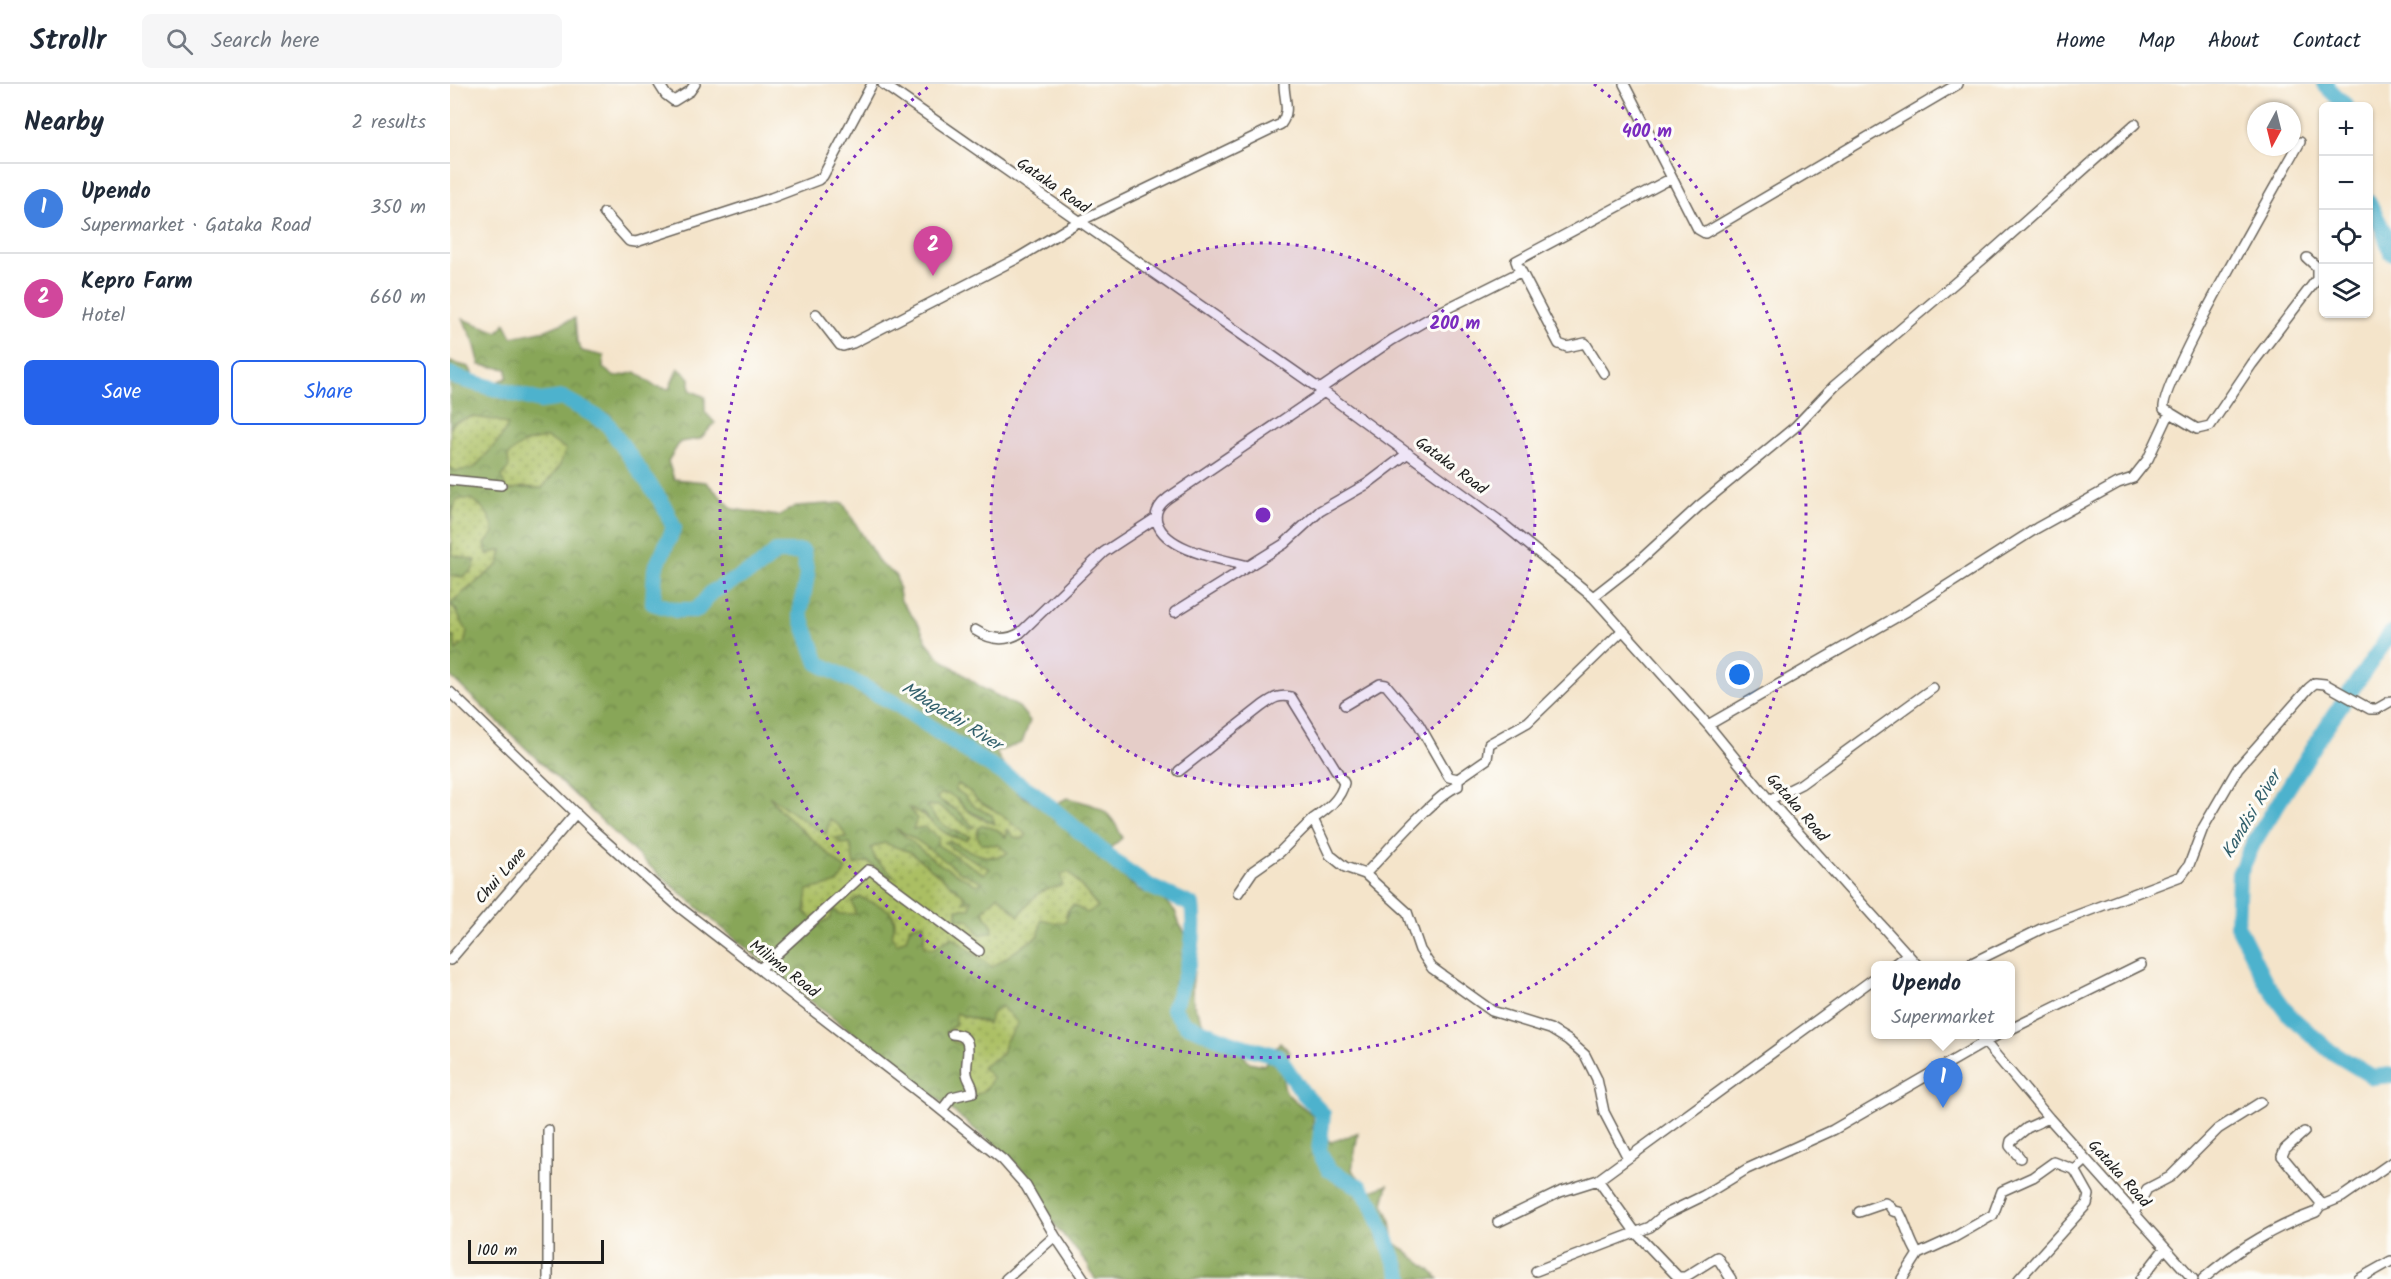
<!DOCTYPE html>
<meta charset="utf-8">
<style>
:root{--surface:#fff;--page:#f6f6f7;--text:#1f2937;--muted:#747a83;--line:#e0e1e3;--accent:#2563eb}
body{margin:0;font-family:Kalam,sans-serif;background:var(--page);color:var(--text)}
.controls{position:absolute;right:18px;top:18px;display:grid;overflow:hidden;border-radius:9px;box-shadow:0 2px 4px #0004}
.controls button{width:54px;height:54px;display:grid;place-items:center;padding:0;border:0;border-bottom:2px solid var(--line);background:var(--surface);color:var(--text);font:30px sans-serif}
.compass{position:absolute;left:1797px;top:18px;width:54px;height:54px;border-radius:50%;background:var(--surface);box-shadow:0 2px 4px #0004;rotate:187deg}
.scale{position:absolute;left:18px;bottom:15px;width:136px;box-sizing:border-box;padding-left:6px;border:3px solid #1c1c1c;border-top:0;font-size:16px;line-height:21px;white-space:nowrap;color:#1c1c1c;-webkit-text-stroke:4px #fdfcf7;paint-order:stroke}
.you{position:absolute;left:1290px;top:591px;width:21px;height:21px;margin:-15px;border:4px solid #fff;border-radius:50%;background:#1a73e8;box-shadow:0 0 0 9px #1a73e833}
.badge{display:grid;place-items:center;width:39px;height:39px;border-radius:50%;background:var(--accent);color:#fff;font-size:20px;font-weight:700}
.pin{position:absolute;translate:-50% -50px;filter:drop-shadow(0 2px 3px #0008)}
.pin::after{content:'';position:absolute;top:32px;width:21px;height:18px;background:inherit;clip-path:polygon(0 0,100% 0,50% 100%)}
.popup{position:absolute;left:1421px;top:877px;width:144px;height:78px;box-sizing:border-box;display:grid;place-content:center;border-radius:9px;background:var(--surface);filter:drop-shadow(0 2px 4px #0005);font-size:20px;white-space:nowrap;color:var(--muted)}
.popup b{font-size:22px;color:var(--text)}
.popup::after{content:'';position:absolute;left:50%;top:100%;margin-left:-12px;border:12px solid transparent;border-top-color:var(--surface)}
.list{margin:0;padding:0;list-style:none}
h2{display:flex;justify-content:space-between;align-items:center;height:78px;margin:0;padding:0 24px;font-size:26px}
h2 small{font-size:20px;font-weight:400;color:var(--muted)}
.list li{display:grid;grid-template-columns:39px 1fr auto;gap:18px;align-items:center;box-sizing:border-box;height:90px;padding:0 24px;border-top:2px solid var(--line)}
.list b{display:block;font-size:22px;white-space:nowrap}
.list p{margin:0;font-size:20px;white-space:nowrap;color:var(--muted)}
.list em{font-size:20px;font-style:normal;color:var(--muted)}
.actions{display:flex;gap:12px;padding:18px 24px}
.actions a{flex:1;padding:14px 0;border:2px solid var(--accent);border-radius:9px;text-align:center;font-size:21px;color:var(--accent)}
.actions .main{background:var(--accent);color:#fff}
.icon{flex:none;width:33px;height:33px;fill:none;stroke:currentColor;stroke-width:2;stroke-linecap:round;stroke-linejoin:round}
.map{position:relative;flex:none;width:1941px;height:1195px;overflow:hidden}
header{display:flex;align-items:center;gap:36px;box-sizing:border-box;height:84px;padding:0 30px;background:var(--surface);border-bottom:2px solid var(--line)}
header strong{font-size:28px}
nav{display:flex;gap:33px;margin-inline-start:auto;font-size:21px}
.search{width:420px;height:54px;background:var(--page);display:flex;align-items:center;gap:15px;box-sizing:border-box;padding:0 21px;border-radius:9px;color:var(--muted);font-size:22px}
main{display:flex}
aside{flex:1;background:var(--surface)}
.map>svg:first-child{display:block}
.forest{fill:url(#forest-crowns);stroke:#52613a;stroke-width:1.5;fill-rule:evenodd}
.park{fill:url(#park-dots);stroke:#646e40;stroke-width:1.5}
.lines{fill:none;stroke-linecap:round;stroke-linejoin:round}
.river{stroke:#4eb2cd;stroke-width:16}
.minor-casing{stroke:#686259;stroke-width:12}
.minor{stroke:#fff;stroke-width:9}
.ring{fill:none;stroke:#7b2cbf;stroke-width:3;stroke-dasharray:3 6}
.labels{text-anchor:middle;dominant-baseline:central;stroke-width:6;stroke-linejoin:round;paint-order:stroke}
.street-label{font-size:16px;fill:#1c1c1c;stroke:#fdfcf7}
.water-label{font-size:18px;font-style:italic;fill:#32606c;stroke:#fdfcf7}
.centre{fill:#7b2cbf;stroke:#fdfcf7;stroke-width:3}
.ring-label{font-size:18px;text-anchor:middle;font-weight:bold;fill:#7b2cbf;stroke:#fdfcf7;stroke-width:6;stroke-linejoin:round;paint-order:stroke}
</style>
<header>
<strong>Strollr</strong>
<div class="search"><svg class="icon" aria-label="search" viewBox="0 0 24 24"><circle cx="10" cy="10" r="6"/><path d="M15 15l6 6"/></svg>Search here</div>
<nav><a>Home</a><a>Map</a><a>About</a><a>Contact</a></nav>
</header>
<main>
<aside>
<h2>Nearby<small>2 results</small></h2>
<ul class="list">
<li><span class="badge" style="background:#3f7fe0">1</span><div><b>Upendo</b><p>Supermarket · Gataka Road</p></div><em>350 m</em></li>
<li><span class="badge" style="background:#d1479c">2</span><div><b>Kepro Farm</b><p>Hotel</p></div><em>660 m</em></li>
</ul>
<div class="actions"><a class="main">Save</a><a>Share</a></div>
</aside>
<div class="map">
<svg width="1941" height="1195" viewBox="0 0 1941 1195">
<defs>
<pattern id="forest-crowns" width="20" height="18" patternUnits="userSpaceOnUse" patternTransform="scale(1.5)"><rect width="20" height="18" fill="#88a659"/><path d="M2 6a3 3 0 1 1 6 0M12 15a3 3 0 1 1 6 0" fill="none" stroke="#6e8649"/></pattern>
<pattern id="park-dots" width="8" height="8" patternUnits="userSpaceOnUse" patternTransform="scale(1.5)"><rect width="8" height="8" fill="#abbf63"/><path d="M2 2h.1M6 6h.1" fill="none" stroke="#8a9a51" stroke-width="1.8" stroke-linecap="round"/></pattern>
</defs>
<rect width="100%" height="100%" fill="#fdfcf7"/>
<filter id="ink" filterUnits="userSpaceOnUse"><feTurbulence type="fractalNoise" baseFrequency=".0167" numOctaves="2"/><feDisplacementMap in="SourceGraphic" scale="12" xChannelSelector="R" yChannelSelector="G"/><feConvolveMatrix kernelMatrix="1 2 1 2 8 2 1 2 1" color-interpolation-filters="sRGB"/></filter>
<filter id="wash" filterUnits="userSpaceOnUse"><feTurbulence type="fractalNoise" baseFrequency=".008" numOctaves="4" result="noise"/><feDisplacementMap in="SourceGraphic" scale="24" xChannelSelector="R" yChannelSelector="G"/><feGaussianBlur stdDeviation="1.35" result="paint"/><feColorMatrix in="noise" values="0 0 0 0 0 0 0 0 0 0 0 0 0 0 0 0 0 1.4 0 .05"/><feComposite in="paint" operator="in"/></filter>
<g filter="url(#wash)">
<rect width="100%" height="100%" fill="#f4e4ca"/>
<path class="forest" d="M 125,234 L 127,258 L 132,267 L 154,272 L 153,284 L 165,293 L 186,288 L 204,302 L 219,305 L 228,284 L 240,294 L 240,306 L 255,313 L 255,328 L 265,339 L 250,355 L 230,358 L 218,377 L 224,395 L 256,398 L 283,425 L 328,432 L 346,422 L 393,419 L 430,480 L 446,491 L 451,517 L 469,541 L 477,558 L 489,573 L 534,605 L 569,623 L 580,637 L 572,659 L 546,668 L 568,709 L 594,726 L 617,714 C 646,721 661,724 672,754 L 650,773 L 689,806 L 710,813 L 725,827 L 730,841 L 746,867 L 742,904 L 744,921 L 754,941 L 777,952 L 799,978 L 814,981 L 830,958 L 840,968 C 828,1011 831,1005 863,1031 L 863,1045 L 881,1058 L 908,1049 L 902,1086 L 910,1095 L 910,1111 L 938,1101 L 933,1120 L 941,1137 L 944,1158 L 980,1186 L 989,1195 L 645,1195 L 636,1178 L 604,1140 L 578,1092 L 561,1075 L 472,1002 L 349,908 L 254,829 L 196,779 L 0,592 L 0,554 L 4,551 L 6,565 L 9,537 L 7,527 L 0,519 L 49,480 L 51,466 L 37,470 L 35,460 L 3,423 L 0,437 L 0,383 L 6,387 L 45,336 L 22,333 L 4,338 L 0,346 L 0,278 L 19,283 L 34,309 L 47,298 L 57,294 L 57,285 L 30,281 L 24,258 L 13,235 L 48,248 L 55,239 L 62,253 L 96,246 ZM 59,383 L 109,383 L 92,404 L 62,404 L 52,393 ZM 509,700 L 520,708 L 528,717 L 549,729 L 558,745 L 555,753 L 548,746 L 533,741 L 528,744 L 527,751 L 531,760 L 548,761 L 557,769 C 541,781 515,764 498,757 L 495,758 L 534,790 L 493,764 L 489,754 L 474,743 L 463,745 L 472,728 C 484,743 497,753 517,756 L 520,752 L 507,749 L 489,722 L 520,744 L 524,743 L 507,726 L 494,720 L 507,715 L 517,726 L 546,740 L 542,731 L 525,723 L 515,712 L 505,705 ZM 321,714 L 344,729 L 351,737 L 376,750 L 380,735 L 396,754 L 384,753 L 392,760 L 400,759 L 404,782 L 418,778 L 438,792 L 447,793 L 425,775 L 434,760 L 460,768 L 516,813 L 507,824 L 507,834 L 520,837 L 530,851 L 543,848 L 542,841 L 533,827 L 548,812 L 569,833 L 576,822 L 593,807 L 601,806 L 612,801 L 619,788 L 645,819 C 628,821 618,817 616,837 L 606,839 L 591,834 L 589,851 L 565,867 L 521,866 L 502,853 L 475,863 L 474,838 L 460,842 L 456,855 L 444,845 C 445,820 430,822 410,813 L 402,817 L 405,830 L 382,823 L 376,803 L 388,799 L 396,786 L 330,726 ZM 506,929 L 538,940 L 555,958 L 552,970 L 531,983 L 515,961 L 496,948 L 505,941 Z
M 0,459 L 3,471 L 26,476 L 22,487 L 12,493 L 0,491 Z"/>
<path class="park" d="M 22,333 L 45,336 L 58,341 L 50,355 L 24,384 L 6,387 L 0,383 L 0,346 L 4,338 Z
M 97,354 L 116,365 L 109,383 L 92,404 L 73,403 L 56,407 L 52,393 L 59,383 L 58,372 C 70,359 79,356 97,354 Z
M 7,415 L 22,415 C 35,425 42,433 44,449 L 35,460 L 37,470 L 52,466 L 49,480 L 0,519 L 0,491 L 12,493 L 22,487 L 26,476 L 3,471 C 0,452 0,433 7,415 Z
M 0,521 C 9,528 10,538 17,546 L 15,558 L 6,566 L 4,552 L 0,554 Z
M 508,700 L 520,708 L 528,717 L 549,729 L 577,751 L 573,755 L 564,753 L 558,745 L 556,753 L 548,746 L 533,741 L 528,744 L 527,751 L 531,760 L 548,761 L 558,769 C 539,780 516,765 499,757 L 495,758 L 503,765 L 540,785 L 534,790 L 487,761 L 489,754 L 474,743 L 463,745 L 467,734 L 459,724 C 483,731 486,753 517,756 L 520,752 C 503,748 483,738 478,721 L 489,722 L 520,744 L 524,743 L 507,726 L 486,714 C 500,701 508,720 518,727 C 526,733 536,737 545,740 L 542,731 L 525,723 L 515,712 L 505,705 Z
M 319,712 C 338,725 355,739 376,750 L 380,735 L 390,742 L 397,754 L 385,754 L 392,760 L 400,759 L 404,781 L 417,778 L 438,792 L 445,793 L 425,775 L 421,764 L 434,759 L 460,768 L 516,813 L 513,818 L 522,816 L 520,825 L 507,825 L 507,834 L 520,836 L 530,851 L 543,848 L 542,841 L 533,827 L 548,811 L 569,832 C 574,825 585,810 593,807 C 599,804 605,804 612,801 L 611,791 L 619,788 L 648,823 L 637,829 L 623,821 L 617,827 L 616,838 L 606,839 L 591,835 L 589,851 L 542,883 L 502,853 L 483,865 L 474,863 L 474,839 L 460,842 L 456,855 L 447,860 L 441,851 C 455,825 428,822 410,813 L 402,817 L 406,830 L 390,830 L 382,824 L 381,834 L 369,840 L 355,828 L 358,806 L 388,799 L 396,786 L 330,726 Z
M 445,744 L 468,757 L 512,789 L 533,798 L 526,801 L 486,778 Z
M 551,922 L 568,939 L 555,958 L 552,970 L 532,983 L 542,993 C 539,1004 532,1011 520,1011 L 512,995 L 515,961 L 503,958 L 496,948 L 505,941 L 506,929 L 538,940 L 542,930 Z"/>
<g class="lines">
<path class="river" d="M 1874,0 L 1896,22
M 1918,117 L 1933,146 L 1941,169
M 0,290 L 7,294 L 90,317 L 113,314 L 156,338 L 213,420 L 224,444 L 205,485 L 203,519 L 226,526 L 247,526 L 262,508 L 309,483 L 326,468 L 353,468 L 357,491 L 350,530 L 368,579 L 448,621 L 507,661 L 584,709 L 669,781 L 701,803 L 742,821 C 747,857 737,891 723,925 L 735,940 L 785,960 L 828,972 L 853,1009 L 873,1030 L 869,1067 L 879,1086 L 910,1103 L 923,1121 L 952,1195
M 1941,549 L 1880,637 L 1804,758 L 1789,790 L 1787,841 L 1816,899 L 1840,932 L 1880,967 L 1923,993 L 1941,991"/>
</g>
</g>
<g filter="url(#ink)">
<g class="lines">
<g class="minor-casing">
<path id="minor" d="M 209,0 L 216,11 L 224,17 L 240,7 L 245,0
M 433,0 L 874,308 L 1047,435 L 1143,513 L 1258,641 L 1319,716 L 1468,882
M 1174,0 L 1248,145 L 1255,149 L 1508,0
M 1850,58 C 1831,93 1708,303 1714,325 L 1747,345 L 1760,342 L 1802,280 L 1867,195 L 1867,183 L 1857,174
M 154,129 L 179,157 L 186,158 L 321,114 L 368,96 L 373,92 L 422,0
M 1069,183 L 1109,260 L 1117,263 L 1135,259 L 1154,289
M 366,230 L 390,261 L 393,262 L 403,259 L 568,174 L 628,138 L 831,40 C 841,26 834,16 834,0
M 870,305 L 942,256 L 994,226 L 1070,188 L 1066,177 L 1220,95
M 0,396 L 51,401
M 798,482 C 772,475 716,467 707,438 C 704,427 710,420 718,414 L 874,308
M 1143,513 L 1189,477 L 1248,423 L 1345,343 L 1384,302 L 1533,175 L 1685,40
M 725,528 L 834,460 L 870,427 L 917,400 L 958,369
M 525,546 C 539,555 555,558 570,549 L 654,468 L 706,434
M 0,608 L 143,746 L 229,823 L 480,1017 L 553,1076 L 576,1102 L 605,1152 L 634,1195
M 895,621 L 930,600 L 936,601 L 968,639 L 999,693 L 1008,695 L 1037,675 L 1039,660 L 1078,638 L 1173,546
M 1258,641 L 1457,527 L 1587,444 L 1668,399 L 1683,394 L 1698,375 L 1720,328
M 729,687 L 812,622 C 822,615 828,610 841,613 L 894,699 C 891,715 876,726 863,735
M 1319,716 L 1351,700 L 1483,604
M 915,790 C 934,771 986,710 1008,702 L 1008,695
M 788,809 L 803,787 L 830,768 L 863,735 L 880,771 L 895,783 L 915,790 L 957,828 L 970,866 L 982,884 L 1042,927 L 1100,945 L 1118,956 L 1135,971 L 1147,995 L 1154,1028 L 1178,1074
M 0,876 L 126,729
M 1442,882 L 1458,870
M 1516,882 L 1593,844 L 1731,792 L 1739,781 L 1753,744 L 1788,684 L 1859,604 L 1865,599 L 1875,600 L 1920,625 L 1927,625 L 1941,617
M 310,885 L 418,786 L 422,787 L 529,867
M 1561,945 L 1691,881
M 1528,950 L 1599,1034 L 1743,1195
M 492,1026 L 502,1013 L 523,1008 C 523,1000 518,997 517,990 C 514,975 528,951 502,950
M 1854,1048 L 1835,1065 L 1832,1072 L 1870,1118 L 1870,1122
M 1570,1074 L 1560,1062 L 1561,1057 L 1577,1044 L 1599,1034
M 1409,1128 L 1435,1119 L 1439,1121 L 1443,1127 L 1449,1128 C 1457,1142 1459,1157 1468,1170
M 1684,1129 L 1697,1105 L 1720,1093 L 1768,1045 L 1811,1018
M 1048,1138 L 1110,1108 L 1148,1096
M 1086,1187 L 1200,1143 L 1214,1131 L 1253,1112 L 1297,1085 L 1383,1046 L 1549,950
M 98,1195 L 98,1046
M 556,1195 L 605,1152
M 1281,1195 L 1267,1173 L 1235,1193 L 1228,1193 L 1186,1149 L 1148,1096 L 1426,893
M 1452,1195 L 1468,1170 L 1503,1154 L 1543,1131 L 1552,1107 L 1583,1093 L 1604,1078 L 1625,1086 L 1636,1076
M 1569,1195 L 1637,1120 L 1639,1111 L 1625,1086
M 1691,1195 L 1715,1164
M 1753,1195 C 1786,1166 1824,1143 1866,1128 L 1870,1122 L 1892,1113 L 1941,1079
M 1909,1195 L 1941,1177"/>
</g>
<use href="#minor" class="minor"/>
</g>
</g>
<circle cx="813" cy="431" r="272" fill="#7b2cbf" fill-opacity=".12"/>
<g class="ring">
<circle cx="813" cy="431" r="272"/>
<path d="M1144 0A543 543 0 1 1 482 0"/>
</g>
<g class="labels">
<g class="street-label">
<text transform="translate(603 102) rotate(35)">Gataka Road</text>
<text transform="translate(1001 382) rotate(37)">Gataka Road</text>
<text transform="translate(1347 724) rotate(49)">Gataka Road</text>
<text transform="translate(51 792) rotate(-49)">Chui Lane</text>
<text transform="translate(334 885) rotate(38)">Milima Road</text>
<text transform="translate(1669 1090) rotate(48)">Gataka Road</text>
</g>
<g class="water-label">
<text transform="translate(501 633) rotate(32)">Mbagathi River</text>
<text transform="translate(1802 731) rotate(-59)">Kandisi River</text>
</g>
</g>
<circle cx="813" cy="431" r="9" class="centre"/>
<g class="ring-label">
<text x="1197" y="53">400 m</text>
<text x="1005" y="245">200 m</text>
</g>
</svg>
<div class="controls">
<button>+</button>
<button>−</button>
<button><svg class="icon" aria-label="locate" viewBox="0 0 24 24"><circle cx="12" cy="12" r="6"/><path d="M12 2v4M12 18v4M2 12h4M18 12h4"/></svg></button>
<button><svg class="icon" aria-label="layers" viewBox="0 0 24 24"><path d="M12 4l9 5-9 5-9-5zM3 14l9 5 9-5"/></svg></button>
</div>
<svg class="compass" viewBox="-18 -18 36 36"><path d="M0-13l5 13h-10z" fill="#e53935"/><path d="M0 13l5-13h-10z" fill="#747a83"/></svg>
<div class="scale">100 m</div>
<div class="you"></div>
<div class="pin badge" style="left:1493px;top:1024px;background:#3f7fe0">1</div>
<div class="popup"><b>Upendo</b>Supermarket</div>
<div class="pin badge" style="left:483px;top:192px;background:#d1479c">2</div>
</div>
</main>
